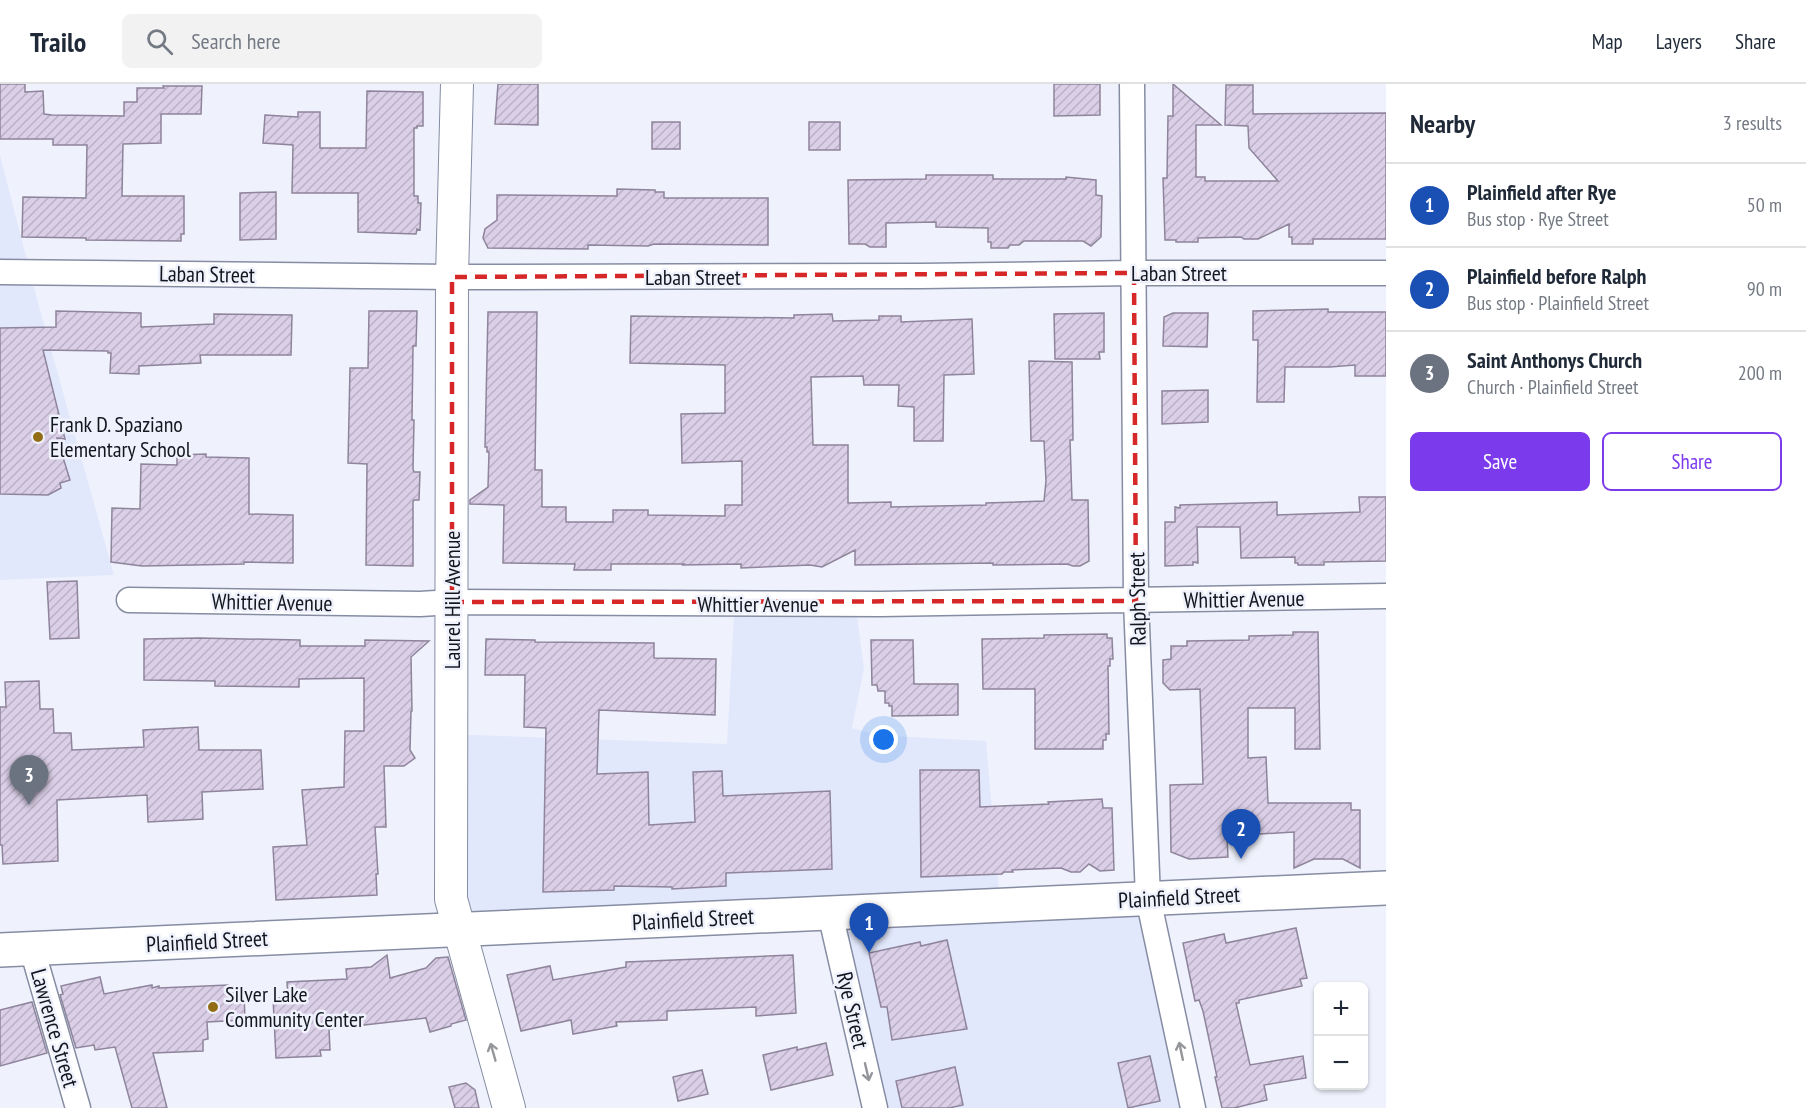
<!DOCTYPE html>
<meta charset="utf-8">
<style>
:root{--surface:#fff;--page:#f2f2f3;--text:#1f2937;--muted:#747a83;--line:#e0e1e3;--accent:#7c3aed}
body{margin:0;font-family:"PT Sans Narrow",sans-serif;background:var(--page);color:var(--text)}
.controls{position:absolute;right:18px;bottom:18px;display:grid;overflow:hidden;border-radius:9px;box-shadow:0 2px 4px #0004}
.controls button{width:54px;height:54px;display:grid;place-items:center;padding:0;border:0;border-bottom:2px solid var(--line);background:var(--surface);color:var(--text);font:30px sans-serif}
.you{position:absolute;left:884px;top:656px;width:21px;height:21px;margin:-15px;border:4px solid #fff;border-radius:50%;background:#1a73e8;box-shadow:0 0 0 9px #1a73e833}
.badge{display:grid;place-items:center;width:39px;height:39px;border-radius:50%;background:var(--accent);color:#fff;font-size:20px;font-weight:700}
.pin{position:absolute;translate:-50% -50px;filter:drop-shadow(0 2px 3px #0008)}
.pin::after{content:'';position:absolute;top:32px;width:21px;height:18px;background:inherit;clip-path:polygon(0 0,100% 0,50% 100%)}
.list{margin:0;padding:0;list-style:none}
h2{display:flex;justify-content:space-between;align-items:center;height:78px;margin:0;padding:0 24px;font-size:26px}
h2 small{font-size:20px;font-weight:400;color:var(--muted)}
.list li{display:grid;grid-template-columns:39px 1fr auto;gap:18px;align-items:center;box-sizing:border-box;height:84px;padding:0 24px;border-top:2px solid var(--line)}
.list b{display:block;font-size:22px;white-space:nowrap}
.list p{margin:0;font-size:20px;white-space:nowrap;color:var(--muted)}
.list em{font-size:20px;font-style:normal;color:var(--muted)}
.actions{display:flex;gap:12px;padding:18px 24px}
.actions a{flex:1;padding:14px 0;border:2px solid var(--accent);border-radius:9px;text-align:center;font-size:21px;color:var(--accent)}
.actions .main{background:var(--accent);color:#fff}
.icon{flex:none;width:33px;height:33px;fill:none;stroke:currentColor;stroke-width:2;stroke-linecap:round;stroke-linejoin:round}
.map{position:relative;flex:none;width:1386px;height:1024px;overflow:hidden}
header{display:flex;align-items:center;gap:36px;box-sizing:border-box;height:84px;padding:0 30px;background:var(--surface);border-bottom:2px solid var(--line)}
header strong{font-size:28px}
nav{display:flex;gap:33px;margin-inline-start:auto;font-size:21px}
.search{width:420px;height:54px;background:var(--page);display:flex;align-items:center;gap:15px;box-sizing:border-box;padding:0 21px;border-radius:9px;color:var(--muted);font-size:22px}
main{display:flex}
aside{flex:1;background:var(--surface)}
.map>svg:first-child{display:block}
.built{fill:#e2e8fc}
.building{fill:url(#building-hatch);stroke:#8e849b;stroke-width:1.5}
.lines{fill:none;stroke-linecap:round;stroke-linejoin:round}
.minor-casing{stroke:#868da3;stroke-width:27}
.tertiary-casing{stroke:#868da3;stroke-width:34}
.secondary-casing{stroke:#868da3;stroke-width:36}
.minor{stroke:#fff;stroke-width:24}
.tertiary{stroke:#fff;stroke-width:32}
.secondary{stroke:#fff;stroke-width:33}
.oneway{stroke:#95969a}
.marked{fill:none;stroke:#d62828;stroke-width:4.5;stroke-dasharray:12 8;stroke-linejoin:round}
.poi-dot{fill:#936d15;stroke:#eff2fc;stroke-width:2}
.labels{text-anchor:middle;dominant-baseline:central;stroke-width:5;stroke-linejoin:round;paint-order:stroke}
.street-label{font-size:22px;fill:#14161f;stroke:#eff2fc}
.poi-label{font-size:22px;fill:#14161f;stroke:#eff2fc;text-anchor:start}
</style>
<header>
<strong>Trailo</strong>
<div class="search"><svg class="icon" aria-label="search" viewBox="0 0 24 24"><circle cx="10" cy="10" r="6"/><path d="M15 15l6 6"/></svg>Search here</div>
<nav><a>Map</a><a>Layers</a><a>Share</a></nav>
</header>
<main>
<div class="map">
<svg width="1386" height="1024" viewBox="0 0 1386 1024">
<defs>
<pattern id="building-hatch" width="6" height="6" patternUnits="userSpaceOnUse" patternTransform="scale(1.5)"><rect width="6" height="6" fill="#dacfe7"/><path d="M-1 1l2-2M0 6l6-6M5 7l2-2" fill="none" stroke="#bab1c6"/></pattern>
</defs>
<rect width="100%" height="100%" fill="#eff2fc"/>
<path class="built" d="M 0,71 L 37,215 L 114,491 L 0,496 Z
M 734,530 L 841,530 L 857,532 L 864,585 L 852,644 L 871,649 L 873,651 L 986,657 L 1001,828 L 1148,824 L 1190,1024 L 874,1024 L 834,842 L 468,855 L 445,650 L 727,660 Z"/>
<path class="building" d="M 0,0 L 25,0 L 25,8 L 43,7 L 44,30 L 52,31 L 124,32 L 124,18 L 137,18 L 137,4 L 164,4 L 163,2 L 202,2 L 201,30 L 161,30 L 161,59 L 123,60 L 122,112 L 184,112 L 184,150 L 181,150 L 181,157 L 86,156 L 86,154 L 22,153 L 23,113 L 86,114 L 87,61 L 53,61 L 53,55 L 0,55 Z
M 498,0 L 538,0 L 538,41 L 495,40 Z
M 1054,0 L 1100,0 L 1100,31 L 1054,32 Z
M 1173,0 L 1221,41 L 1196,41 L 1196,93 L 1205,93 L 1205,97 L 1278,97 L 1249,64 L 1248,42 L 1225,41 L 1226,1 L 1253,1 L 1253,30 L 1386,29 L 1386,155 L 1313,155 L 1313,160 L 1292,160 L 1292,153 L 1289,153 L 1289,140 L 1258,155 L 1244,155 L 1241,153 L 1198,154 L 1198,158 L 1176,158 L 1176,156 L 1165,156 L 1163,94 L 1167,94 L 1168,32 L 1173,32 Z
M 367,7 L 423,8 L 423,42 L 417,42 L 417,44 L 414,44 L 414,112 L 418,112 L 418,119 L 421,119 L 420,146 L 417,145 L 416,150 L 358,148 L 358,109 L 292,109 L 293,61 L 263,59 L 265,31 L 298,33 L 298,28 L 320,28 L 320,64 L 366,64 Z
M 652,38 L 680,38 L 680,65 L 652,65 Z
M 809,38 L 840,38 L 840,66 L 809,66 Z
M 926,91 L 993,91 L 993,95 L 1066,95 L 1066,93 L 1096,96 L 1096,111 L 1102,112 L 1101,153 L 1091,162 L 1083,157 L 1024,157 L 1019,161 L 1010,161 L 1008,164 L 991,164 L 991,158 L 988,158 L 988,144 L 936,143 L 936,138 L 886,139 L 886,163 L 870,163 L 865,160 L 849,160 L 848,96 L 926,95 Z
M 617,105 L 655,106 L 655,108 L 664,108 L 664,114 L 768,114 L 768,161 L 654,160 L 648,162 L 588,161 L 588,165 L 488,164 L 483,154 L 485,145 L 497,136 L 497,111 L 617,112 Z
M 276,108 L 276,155 L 240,156 L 240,109 Z
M 1328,225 L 1328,228 L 1386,228 L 1386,292 L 1355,292 L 1355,281 L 1330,283 L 1285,283 L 1284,318 L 1257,318 L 1258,256 L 1253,256 L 1253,227 Z
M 56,227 L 141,229 L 141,243 L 214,240 L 214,230 L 292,231 L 291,271 L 200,271 L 201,279 L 139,282 L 139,290 L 110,289 L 111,269 L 108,269 L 108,267 L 43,266 L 65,355 L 57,354 L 70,396 L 60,399 L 61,404 L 48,411 L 0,410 L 0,244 L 56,243 Z
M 369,227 L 417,227 L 416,262 L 413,262 L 412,336 L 414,336 L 413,385 L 414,388 L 420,388 L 419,416 L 414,416 L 413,418 L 413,482 L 366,481 L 367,380 L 348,379 L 350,284 L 368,284 Z
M 488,228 L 537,228 L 535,386 L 542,386 L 542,423 L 566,423 L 566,438 L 613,438 L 613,426 L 648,426 L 648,431 L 725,432 L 725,421 L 742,421 L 742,377 L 682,379 L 681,330 L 725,329 L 725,281 L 630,279 L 631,232 L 794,234 L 794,231 L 832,230 L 833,237 L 879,236 L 879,232 L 901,232 L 901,238 L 972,235 L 974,290 L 944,291 L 943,357 L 914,357 L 914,323 L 898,322 L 899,301 L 864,301 L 863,292 L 811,293 L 813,361 L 848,361 L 848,419 L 891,418 L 891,423 L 986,421 L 986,419 L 1044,417 L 1046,397 L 1044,357 L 1031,357 L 1029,277 L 1072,278 L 1073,356 L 1070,356 L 1072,416 L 1088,416 L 1089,477 L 1080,482 L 1073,482 L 1067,480 L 993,481 L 993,479 L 855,481 L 855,466 L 822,483 L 810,481 L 741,484 L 741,480 L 683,481 L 684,480 L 611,480 L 611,486 L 574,486 L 575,480 L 503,479 L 504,421 L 470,420 L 470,416 L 488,403 L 489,368 L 487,368 L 487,363 L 485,363 Z
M 1104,229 L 1104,268 L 1099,268 L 1100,275 L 1055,275 L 1054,230 Z
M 1173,229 L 1208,229 L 1207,263 L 1163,262 L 1164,233 Z
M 1208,306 L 1208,338 L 1162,340 L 1162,307 Z
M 206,370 L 206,373 L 249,374 L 249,430 L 293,431 L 293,479 L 244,478 L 244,480 L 142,482 L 111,478 L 112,424 L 140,425 L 141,380 L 177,381 L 177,371 Z
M 1359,413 L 1386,413 L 1386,477 L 1324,478 L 1324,481 L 1298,481 L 1298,479 L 1295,479 L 1295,473 L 1241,474 L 1240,443 L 1197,443 L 1198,479 L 1193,478 L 1193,481 L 1165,482 L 1165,438 L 1175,438 L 1175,423 L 1180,424 L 1180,421 L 1277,418 L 1277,431 L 1360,428 Z
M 77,497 L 79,554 L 50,555 L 47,498 Z
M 1293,548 L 1318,548 L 1320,665 L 1295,665 L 1295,624 L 1248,624 L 1248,674 L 1266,673 L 1268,719 L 1351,719 L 1351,726 L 1360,726 L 1360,784 L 1343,775 L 1314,775 L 1294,784 L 1294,748 L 1227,752 L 1228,773 L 1189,775 L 1171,768 L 1170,701 L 1203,700 L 1200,605 L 1170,606 L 1163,599 L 1163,576 L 1171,575 L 1171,562 L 1187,562 L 1187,557 L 1249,556 L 1249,552 L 1293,551 Z
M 1107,550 L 1107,554 L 1112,554 L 1113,575 L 1110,575 L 1110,582 L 1108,582 L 1109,650 L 1106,650 L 1106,656 L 1103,656 L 1103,665 L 1035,665 L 1035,605 L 983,605 L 982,555 L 1044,554 L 1044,551 Z
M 199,554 L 300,556 L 300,562 L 365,562 L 365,556 L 429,557 L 411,573 L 412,627 L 411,627 L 410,666 L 415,674 L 404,682 L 384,682 L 386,743 L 375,743 L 378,790 L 376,790 L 377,811 L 276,816 L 273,763 L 307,761 L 302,706 L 344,703 L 345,647 L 364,647 L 364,594 L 299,595 L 299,603 L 215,602 L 215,597 L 144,596 L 144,555 Z
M 486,555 L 535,556 L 535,558 L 654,559 L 654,574 L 716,575 L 715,631 L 599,626 L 597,690 L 648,688 L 649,741 L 695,738 L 693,688 L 722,687 L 723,712 L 830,707 L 832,785 L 726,789 L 726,802 L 672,805 L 672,803 L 614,802 L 614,806 L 543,808 L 546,644 L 524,643 L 525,591 L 485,591 Z
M 871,556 L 913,556 L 914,600 L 958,600 L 958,631 L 892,632 L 892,622 L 889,622 L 889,619 L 885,619 L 885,607 L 878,607 L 877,601 L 872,601 Z
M 39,597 L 40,625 L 53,625 L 54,649 L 71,649 L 72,666 L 144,663 L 143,646 L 198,643 L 199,666 L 261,666 L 263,705 L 202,708 L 203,735 L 148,738 L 147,711 L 57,716 L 58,777 L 3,780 L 2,761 L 0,761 L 0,623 L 6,623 L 5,598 Z
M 920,686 L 979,686 L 980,723 L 1049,720 L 1048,718 L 1102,715 L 1103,724 L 1112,724 L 1114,786 L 1100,787 L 1089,780 L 1080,788 L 1071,788 L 1061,784 L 1012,786 L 1013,788 L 1004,788 L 1002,790 L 921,793 Z
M 1296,844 L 1307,894 L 1300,895 L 1302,902 L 1239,916 L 1239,919 L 1236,919 L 1250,981 L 1303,972 L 1306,994 L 1264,1001 L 1267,1016 L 1234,1024 L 1222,1024 L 1215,993 L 1217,993 L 1203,927 L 1199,916 L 1195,917 L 1183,859 L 1224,850 L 1226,859 Z
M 947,856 L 967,945 L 892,956 L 887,923 L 881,923 L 869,869 L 920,858 L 921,862 Z
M 387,871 L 390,894 L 426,884 L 436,874 L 448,873 L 466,936 L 451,940 L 451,942 L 430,948 L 426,934 L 329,945 L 330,966 L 320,966 L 321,972 L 276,974 L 273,914 L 288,914 L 287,898 L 347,895 L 346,885 L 371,883 Z
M 793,871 L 796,929 L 756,932 L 756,923 L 667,927 L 667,936 L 616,938 L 617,942 L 573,950 L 571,936 L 521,947 L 507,891 L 550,882 L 553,896 L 626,883 L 626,878 Z
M 100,893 L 104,910 L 152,901 L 152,904 L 159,902 L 159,904 L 228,901 L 228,909 L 244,909 L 245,936 L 207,938 L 208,955 L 203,956 L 203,967 L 153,969 L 167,1024 L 132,1024 L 115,963 L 95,966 L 94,961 L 76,964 L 60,911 L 63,910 L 61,902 Z
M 32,918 L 47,969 L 0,982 L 0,926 Z
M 826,959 L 833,991 L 771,1006 L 763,971 L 797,963 L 797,966 Z
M 1150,972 L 1160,1017 L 1128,1024 L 1118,979 Z
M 955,983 L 963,1021 L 949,1024 L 902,1024 L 896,997 Z
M 702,986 L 708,1010 L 678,1017 L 673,993 Z
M 466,999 L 475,1006 L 479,1024 L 455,1024 L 449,1003 Z"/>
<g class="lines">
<g class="minor-casing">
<path id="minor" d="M 1132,0 L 1136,517 L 1148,814 L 1193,1024
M 0,188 L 452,193 L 921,192 L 1134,189 L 1386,189
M 129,516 L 420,520 L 452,518 L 881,520 L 1386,512
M 830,829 L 875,1024
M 32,865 L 78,1024"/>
</g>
<g class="tertiary-casing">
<path id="tertiary" d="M 457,0 L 452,193 L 451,815 L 509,1024"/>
</g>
<g class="secondary-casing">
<path id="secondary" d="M 0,866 L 1386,804"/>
</g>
<use href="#minor" class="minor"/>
<use href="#tertiary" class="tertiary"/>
<use href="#secondary" class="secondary"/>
</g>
<defs><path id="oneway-shaft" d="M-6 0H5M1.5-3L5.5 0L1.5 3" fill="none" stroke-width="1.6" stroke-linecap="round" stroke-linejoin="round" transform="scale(1.5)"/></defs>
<g class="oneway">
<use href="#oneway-shaft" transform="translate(1181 967) rotate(-102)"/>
<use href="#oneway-shaft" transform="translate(493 968) rotate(-106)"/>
<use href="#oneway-shaft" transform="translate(867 988) rotate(77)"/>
</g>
<path class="marked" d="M 1134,189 L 1136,517 L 452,518 L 452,193 Z"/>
<g class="poi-dot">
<circle cx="38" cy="353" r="6"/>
<circle cx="213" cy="923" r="6"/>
</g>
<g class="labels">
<g class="street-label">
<text x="1179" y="189">Laban Street</text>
<text transform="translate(207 190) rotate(1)">Laban Street</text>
<text x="693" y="193">Laban Street</text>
<text transform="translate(1137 515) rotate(-91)">Ralph Street</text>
<text transform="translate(1244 515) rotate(-1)">Whittier Avenue</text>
<text transform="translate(452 516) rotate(-90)">Laurel Hill Avenue</text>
<text transform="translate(272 518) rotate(1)">Whittier Avenue</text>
<text x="758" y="520">Whittier Avenue</text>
<text transform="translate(1179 813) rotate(-3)">Plainfield Street</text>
<text transform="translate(693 835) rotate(-3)">Plainfield Street</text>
<text transform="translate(207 857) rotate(-3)">Plainfield Street</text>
<text transform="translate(853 926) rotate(77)">Rye Street</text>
<text transform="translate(55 944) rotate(74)">Lawrence Street</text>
</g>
<g class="poi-label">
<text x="50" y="340">Frank D. Spaziano<tspan x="50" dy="25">Elementary School</tspan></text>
<text x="225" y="910">Silver Lake<tspan x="225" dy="25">Community Center</tspan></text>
</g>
</g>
</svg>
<div class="controls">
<button>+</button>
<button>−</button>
</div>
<div class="you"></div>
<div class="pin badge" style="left:869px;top:869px;background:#1a4fb4">1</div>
<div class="pin badge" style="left:1241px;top:775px;background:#1a4fb4">2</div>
<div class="pin badge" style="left:29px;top:721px;background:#6b7280">3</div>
</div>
<aside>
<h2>Nearby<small>3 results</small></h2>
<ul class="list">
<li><span class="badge" style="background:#1a4fb4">1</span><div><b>Plainfield after Rye</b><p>Bus stop · Rye Street</p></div><em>50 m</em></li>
<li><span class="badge" style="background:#1a4fb4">2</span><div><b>Plainfield before Ralph</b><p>Bus stop · Plainfield Street</p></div><em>90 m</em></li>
<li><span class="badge" style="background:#6b7280">3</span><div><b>Saint Anthonys Church</b><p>Church · Plainfield Street</p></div><em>200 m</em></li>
</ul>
<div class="actions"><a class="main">Save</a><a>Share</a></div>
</aside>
</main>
